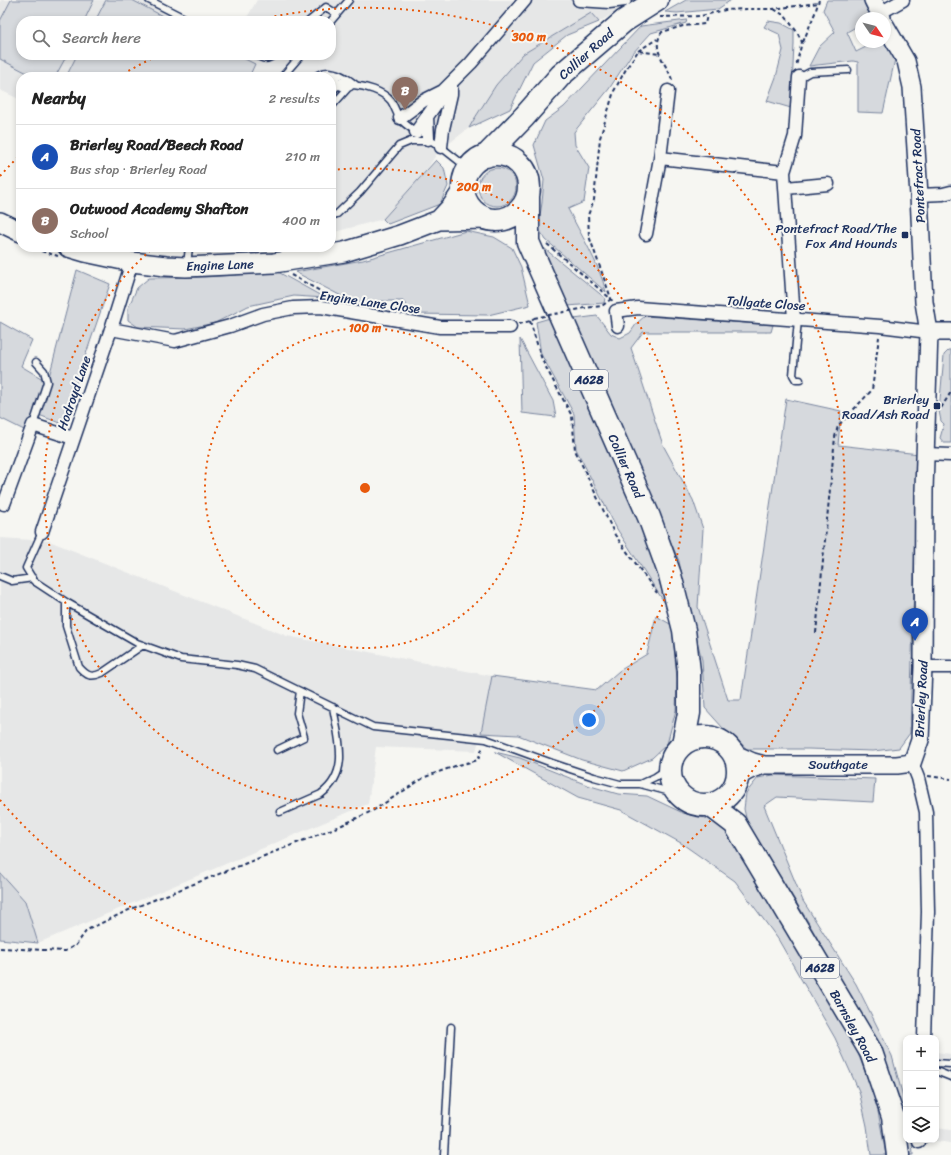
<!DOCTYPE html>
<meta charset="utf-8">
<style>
:root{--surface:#fff;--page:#f6f6f6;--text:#222;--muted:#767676;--line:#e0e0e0;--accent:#db2777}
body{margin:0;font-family:Sriracha,sans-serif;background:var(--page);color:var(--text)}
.controls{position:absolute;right:12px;bottom:12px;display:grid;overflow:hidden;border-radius:8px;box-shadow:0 2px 6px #0003}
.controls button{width:36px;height:36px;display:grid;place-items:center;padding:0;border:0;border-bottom:1px solid var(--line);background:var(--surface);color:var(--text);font:20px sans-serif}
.compass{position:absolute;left:855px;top:12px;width:36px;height:36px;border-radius:50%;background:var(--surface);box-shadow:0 2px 6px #0003;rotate:125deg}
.you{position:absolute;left:589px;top:720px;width:14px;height:14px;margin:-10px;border:3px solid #fff;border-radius:50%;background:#1a73e8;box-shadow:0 0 0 6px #1a73e833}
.badge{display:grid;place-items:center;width:26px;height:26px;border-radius:50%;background:var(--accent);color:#fff;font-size:13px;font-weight:700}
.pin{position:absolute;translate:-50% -33px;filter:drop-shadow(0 1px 2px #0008)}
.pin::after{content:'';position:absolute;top:21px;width:14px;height:12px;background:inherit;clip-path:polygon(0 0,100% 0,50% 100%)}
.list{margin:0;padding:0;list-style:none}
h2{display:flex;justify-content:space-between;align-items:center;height:52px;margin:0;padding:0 16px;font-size:17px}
h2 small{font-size:13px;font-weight:400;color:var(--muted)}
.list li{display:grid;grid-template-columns:26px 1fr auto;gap:12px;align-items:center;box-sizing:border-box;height:64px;padding:0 16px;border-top:1px solid var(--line)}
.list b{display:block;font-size:15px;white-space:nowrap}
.list p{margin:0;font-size:13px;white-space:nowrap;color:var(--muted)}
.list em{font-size:13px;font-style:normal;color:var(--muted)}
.icon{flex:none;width:22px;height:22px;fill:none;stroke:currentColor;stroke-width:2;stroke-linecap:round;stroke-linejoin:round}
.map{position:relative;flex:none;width:951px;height:1155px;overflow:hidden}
.search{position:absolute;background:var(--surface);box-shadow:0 2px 6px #0003;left:16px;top:16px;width:320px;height:44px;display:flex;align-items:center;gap:10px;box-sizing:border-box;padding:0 14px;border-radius:16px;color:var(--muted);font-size:15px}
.panel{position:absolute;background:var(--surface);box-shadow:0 2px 6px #0003;left:16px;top:72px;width:320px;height:180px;border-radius:16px}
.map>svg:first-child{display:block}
.built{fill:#e6e7e7}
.green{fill:#d6d9dd;stroke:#78849e}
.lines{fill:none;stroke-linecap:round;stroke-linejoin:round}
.lane-casing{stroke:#1b2f5e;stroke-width:9}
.street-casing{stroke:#1b2f5e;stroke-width:15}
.secondary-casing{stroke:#1b2f5e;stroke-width:20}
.primary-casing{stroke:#1b2f5e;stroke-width:22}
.highway-casing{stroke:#1b2f5e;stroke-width:25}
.path{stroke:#1b2f5e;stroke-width:2;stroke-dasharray:4 3;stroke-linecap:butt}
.lane{stroke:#f6f6f2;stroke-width:6}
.street{stroke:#f6f6f2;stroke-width:12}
.secondary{stroke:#f6f6f2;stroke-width:17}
.primary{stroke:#f6f6f2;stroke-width:19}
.highway{stroke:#f6f6f2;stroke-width:22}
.path-bridge{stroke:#1b2f5e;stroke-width:2;stroke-dasharray:4 3;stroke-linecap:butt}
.ring{fill:none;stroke:#e8590c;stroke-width:2;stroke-dasharray:2 4}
.poi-dot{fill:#1b2f5e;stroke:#f6f6f2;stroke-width:1.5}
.labels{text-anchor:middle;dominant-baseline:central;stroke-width:4;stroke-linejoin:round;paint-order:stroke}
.shield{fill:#f6f6f2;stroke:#5d6b8a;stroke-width:1}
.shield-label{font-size:12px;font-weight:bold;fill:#1b2f5e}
.street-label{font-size:13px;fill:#1b2f5e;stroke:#f6f6f2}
.poi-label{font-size:13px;fill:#1b2f5e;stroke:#f6f6f2;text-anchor:end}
.centre{fill:#e8590c;stroke:#f6f6f2;stroke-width:2}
.ring-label{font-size:12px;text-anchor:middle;font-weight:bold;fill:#e8590c;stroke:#f6f6f2;stroke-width:4;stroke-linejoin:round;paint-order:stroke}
</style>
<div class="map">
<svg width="951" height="1155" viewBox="0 0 951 1155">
<rect width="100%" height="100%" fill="#f6f6f2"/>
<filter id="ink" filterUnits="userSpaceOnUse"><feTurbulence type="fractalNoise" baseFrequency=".025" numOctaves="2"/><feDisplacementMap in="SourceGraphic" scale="8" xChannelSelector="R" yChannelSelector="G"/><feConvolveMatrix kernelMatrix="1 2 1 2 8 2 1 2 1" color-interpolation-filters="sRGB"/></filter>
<g filter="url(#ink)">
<path class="built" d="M 1,0 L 156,0 L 195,21 L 21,21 L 21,55 L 331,55 L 331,21 L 245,21 L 257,0 L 629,0 L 629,4 L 599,22 L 591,13 L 523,54 L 496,85 L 473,121 L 469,128 L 438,152 L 425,172 L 383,219 L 331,233 L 331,77 L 21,77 L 21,100 L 0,90 L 0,2 Z
M 0,538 L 49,541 L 287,636 L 492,676 L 481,733 L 476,751 L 376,747 L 368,804 L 38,943 L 25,901 L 0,873 Z
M 936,1052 L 951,1054 L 951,1082 L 936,1077 Z
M 936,1128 L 951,1130 L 951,1143 L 927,1140 L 936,1140 Z"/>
<path class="green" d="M 11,0 L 94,0 L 84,21 L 21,21 L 21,55 L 67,55 L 55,77 L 35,77 L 0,59 L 0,21 Z
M 106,0 L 132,0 L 172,21 L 95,21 Z
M 686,0 L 731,0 L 718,9 L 677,13 L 665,12 Z
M 827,0 L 864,0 L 873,18 L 861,18 L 861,24 L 847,32 L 856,52 L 876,42 L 885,42 L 895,59 L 883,113 L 858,112 L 858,62 L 853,61 L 809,66 L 819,47 L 835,32 L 823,10 Z
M 591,13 L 599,22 L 567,35 L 533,62 L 510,109 L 469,128 L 473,121 L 496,85 L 523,54 Z
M 687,20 L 686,23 L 651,33 L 631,55 L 609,89 L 574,132 L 575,145 L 589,168 L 584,202 L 568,209 C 581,235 599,263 606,292 L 546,240 L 538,228 L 542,203 L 544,180 L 534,145 L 545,121 L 564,107 L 641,26 Z
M 768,21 L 781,23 L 794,30 L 794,44 L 791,108 L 767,101 L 776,77 L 783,50 L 779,34 L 764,27 Z
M 77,55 L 237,55 L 255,64 L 249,77 L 66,77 Z
M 436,160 L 444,168 L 448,186 L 440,204 L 388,224 L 383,219 Z
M478 187a19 19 0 1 1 38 0a19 19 0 1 1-38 0Z
M 466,231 L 494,237 L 512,248 L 521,267 L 530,305 L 488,315 L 413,314 L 403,301 L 351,301 L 295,272 L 363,260 Z
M 539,244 L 605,298 L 604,303 L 568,306 Z
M 77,270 L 110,284 L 62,424 L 39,415 Z
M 278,272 L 325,298 L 294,296 L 248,306 L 215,323 L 185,329 L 138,327 L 128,320 L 128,308 L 137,288 L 149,278 L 205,277 Z
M 597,316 L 611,334 L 620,338 L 630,333 L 637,323 L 645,316 L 773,325 L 771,332 L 643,332 L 631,348 L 663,445 L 693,500 L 703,529 L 698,607 L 728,700 L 741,700 L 786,399 L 841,411 L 838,445 L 919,454 L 915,539 L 910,733 L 899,748 L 873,751 L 808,749 L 747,749 L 723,728 L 705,708 L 702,660 L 688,606 L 679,561 L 574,319 Z
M 550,318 L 641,520 L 666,605 L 617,529 L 576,449 L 574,414 L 541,354 L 536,322 Z
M 0,322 L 32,340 L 21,366 L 46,381 L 26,431 L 0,418 Z
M 520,339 L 553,401 L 556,417 L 522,413 Z
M 949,350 L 951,350 L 951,443 L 944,443 L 940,438 L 944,424 L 941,421 L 939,411 L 944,355 Z
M 656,616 L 672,625 L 677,679 L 676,710 L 667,744 L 652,758 L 623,771 L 582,760 L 518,735 L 481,733 L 492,676 L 597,690 L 619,671 L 647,654 Z
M 495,752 L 520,758 L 587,785 L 618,794 L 647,796 L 683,813 L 714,820 L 728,833 L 853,1040 L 876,1101 L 886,1155 L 871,1155 L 867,1126 L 859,1091 L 835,1038 L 778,939 L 735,881 L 681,843 L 621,810 L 578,798 Z
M 773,775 L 875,779 L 873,802 L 777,797 L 764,806 L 803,901 L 856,984 L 892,1056 L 905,1104 L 906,1101 L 906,1140 L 912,1140 L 913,1155 L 908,1155 L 855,1005 L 807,920 L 747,822 L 744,809 L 746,793 L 758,778 Z
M 0,873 L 25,901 L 38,943 L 0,939 Z"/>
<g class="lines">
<g class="lane-casing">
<path id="lane" d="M 149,0 L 190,21
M 309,21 L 326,7 L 337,14
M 331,21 L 349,0
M 256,55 C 264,59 266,61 274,55
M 282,77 L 301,55
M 315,77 C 328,66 345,76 356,85
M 323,77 L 333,76 L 337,77
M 799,78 L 810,72 L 848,70
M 331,81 C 339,80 344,82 350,87
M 331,93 L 336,87 L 339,86 L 347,89
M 331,107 L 348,88 L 353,85 C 365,86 383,91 391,101 C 395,107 397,116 402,121 C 406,125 412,129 417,132
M 427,138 L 441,147 L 469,169
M 331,216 L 337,214 L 360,192 L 399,146 L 411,141 L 430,141
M 187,265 L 189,247
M 798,320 L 793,375 L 796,380 L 800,380
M 33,425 L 47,382 L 44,371 L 36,362
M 42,532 L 26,568 L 34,581 L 66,602 L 137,643 L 181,659 L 237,665 L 255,669 L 373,727 L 486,739 L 552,763 L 594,777 L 620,784 L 640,784 L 678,794
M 0,576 L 12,581 L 33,578
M 66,602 L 66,626 L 79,667 C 87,676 91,678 102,673 L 143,645
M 277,750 L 304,737 L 297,713 L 300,691
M 640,784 L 655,777 L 670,767
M 280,812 L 321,794 C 351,772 338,738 333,707
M 936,1063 L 951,1064
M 936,1071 L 951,1077
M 444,1155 L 451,1027"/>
</g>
<g class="street-casing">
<path id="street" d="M 579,0 L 609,2 L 625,0
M 880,13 L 903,0
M 427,116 L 428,139
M 400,118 L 423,101 L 443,91
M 416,132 L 436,104 L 443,91 L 471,63 L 525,0
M 441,147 L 443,129 L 451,94 L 451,83
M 660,158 L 784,172
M 786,188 L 828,184
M 919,195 L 943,194 L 951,192
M 646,234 L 660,158 L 668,91
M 794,319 L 784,172 L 795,136 L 799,77
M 618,326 L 616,311 L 638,308 L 880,326 L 929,332
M 111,329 L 175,341 L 230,326 L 263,314 L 293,308 L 321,307 L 440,327 L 510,327
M 925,454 L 951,455
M 4,504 L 33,425 L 73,438
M 42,532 L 111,329 L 132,262
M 923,667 L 951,667
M 912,763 L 918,778 L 926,812 L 928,912 L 924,1038
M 919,1142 L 919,1140"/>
</g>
<g class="secondary-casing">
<path id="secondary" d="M 873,0 L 882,18
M 929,332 L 951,332
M 733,753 L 753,762 L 764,765 L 897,765 L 912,763 L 920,740 L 923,667 L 924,490 L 929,332 L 924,302 L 919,195 L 912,87 L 906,61 L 885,25
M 737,777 L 752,769 L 764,765"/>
</g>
<g class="primary-casing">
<path id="primary" d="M 439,220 L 452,206 L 464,188
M 0,222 L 21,232
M 68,247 L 85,252 L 132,262 L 166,266 L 186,267 L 274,263 L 344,252 L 400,235 L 439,220 L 488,219"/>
</g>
<g class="highway-casing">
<path id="highway" d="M463 187a33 33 0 1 1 66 0a33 33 0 1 1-66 0Z
M 486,156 L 524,117 L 561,75 L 624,21 L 657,0
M 528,195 L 528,242 L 649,517 L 670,575 L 684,630 L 689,671 L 689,713 L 683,744
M670 771a34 34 0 1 1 68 0a34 34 0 1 1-68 0Z
M 710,805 L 735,824 L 871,1052 L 893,1117 L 898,1155"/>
</g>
<path class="path" d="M 774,9 L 785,16 L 797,32 L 802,42 L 796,66
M 660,17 L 701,16 L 725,10 L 747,9 L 773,9 L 818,3
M 803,42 L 815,13 L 819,0
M 638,51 L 657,39
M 672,80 C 667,63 650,50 662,32 L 683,26 L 705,24 L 707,15
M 547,244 L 611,299 L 602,306 L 585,308
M 28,247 L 58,256
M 291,275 L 331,297
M 612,301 L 589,236 L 588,215 L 594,200 L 600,138 L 614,91 L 626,69 L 638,51 L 659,54
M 530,321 L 542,360 L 572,416 L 575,450 L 590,482 L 615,535 L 657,593
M 519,324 L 530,321 L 534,318
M 941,408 L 951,392
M 816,633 L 835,437 L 838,426 L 872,390 L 879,337
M 928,776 L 951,779
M 0,948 L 65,951 L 76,945 L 87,930 L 131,909 L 342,825 L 374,810 L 425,777 L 455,766 L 478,760 L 483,746"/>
<use href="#lane" class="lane"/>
<use href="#street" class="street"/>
<use href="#secondary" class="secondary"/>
<use href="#primary" class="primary"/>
<use href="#highway" class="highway"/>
<path class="path-bridge" d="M 534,318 L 585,308"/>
</g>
</g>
<g class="ring">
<circle cx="365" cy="488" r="160"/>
<path d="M332 170A320 320 0 1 1 153 248"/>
<path d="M0 176A480 480 0 0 1 20 155M118 77A480 480 0 0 1 155 57M257 20A480 480 0 1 1 0 800"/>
</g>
<g class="poi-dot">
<rect x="901" y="231" width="8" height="8" rx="2"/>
<rect x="933" y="402" width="8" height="8" rx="2"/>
</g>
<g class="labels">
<g class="shield">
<rect x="570" y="370" width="38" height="20" rx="3"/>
<rect x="801" y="958" width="38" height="20" rx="3"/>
</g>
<g class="shield-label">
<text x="589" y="380">A628</text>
<text x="820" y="968">A628</text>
</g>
<g class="street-label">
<text transform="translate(586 54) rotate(-42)">Collier Road</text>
<text transform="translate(918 176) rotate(-93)">Pontefract Road</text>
<text transform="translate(220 265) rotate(-2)">Engine Lane</text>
<text transform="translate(370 302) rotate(8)">Engine Lane Close</text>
<text transform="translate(766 303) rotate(4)">Tollgate Close</text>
<text transform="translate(74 393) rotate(-71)">Hodroyd Lane</text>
<text transform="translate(626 466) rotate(66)">Collier Road</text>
<text transform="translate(921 699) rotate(-87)">Brierley Road</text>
<text x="838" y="764">Southgate</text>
<text transform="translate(853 1026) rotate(61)">Barnsley Road</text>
</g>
<g class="poi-label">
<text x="897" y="228">Pontefract Road/The<tspan x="897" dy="15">Fox And Hounds</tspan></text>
<text x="929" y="399">Brierley<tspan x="929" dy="15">Road/Ash Road</tspan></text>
</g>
</g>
<circle cx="365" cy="488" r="6" class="centre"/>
<g class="ring-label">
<text x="529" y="41">300 m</text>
<text x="474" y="191">200 m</text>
<text x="365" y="332">100 m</text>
</g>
</svg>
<div class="controls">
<button>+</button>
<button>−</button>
<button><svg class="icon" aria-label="layers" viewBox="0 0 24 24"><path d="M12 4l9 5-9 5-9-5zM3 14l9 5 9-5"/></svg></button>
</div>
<svg class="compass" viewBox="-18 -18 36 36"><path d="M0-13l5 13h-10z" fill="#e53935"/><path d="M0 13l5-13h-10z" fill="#767676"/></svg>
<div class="you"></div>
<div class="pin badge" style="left:915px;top:641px;background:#1a4fb4">A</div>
<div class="pin badge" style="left:405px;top:110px;background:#8d6e63">B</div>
<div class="search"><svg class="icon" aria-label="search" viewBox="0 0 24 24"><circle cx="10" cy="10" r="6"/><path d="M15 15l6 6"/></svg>Search here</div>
<section class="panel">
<h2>Nearby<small>2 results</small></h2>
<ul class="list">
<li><span class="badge" style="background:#1a4fb4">A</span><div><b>Brierley Road/Beech Road</b><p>Bus stop · Brierley Road</p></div><em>210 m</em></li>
<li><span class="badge" style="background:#8d6e63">B</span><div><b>Outwood Academy Shafton</b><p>School</p></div><em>400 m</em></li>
</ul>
</section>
</div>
